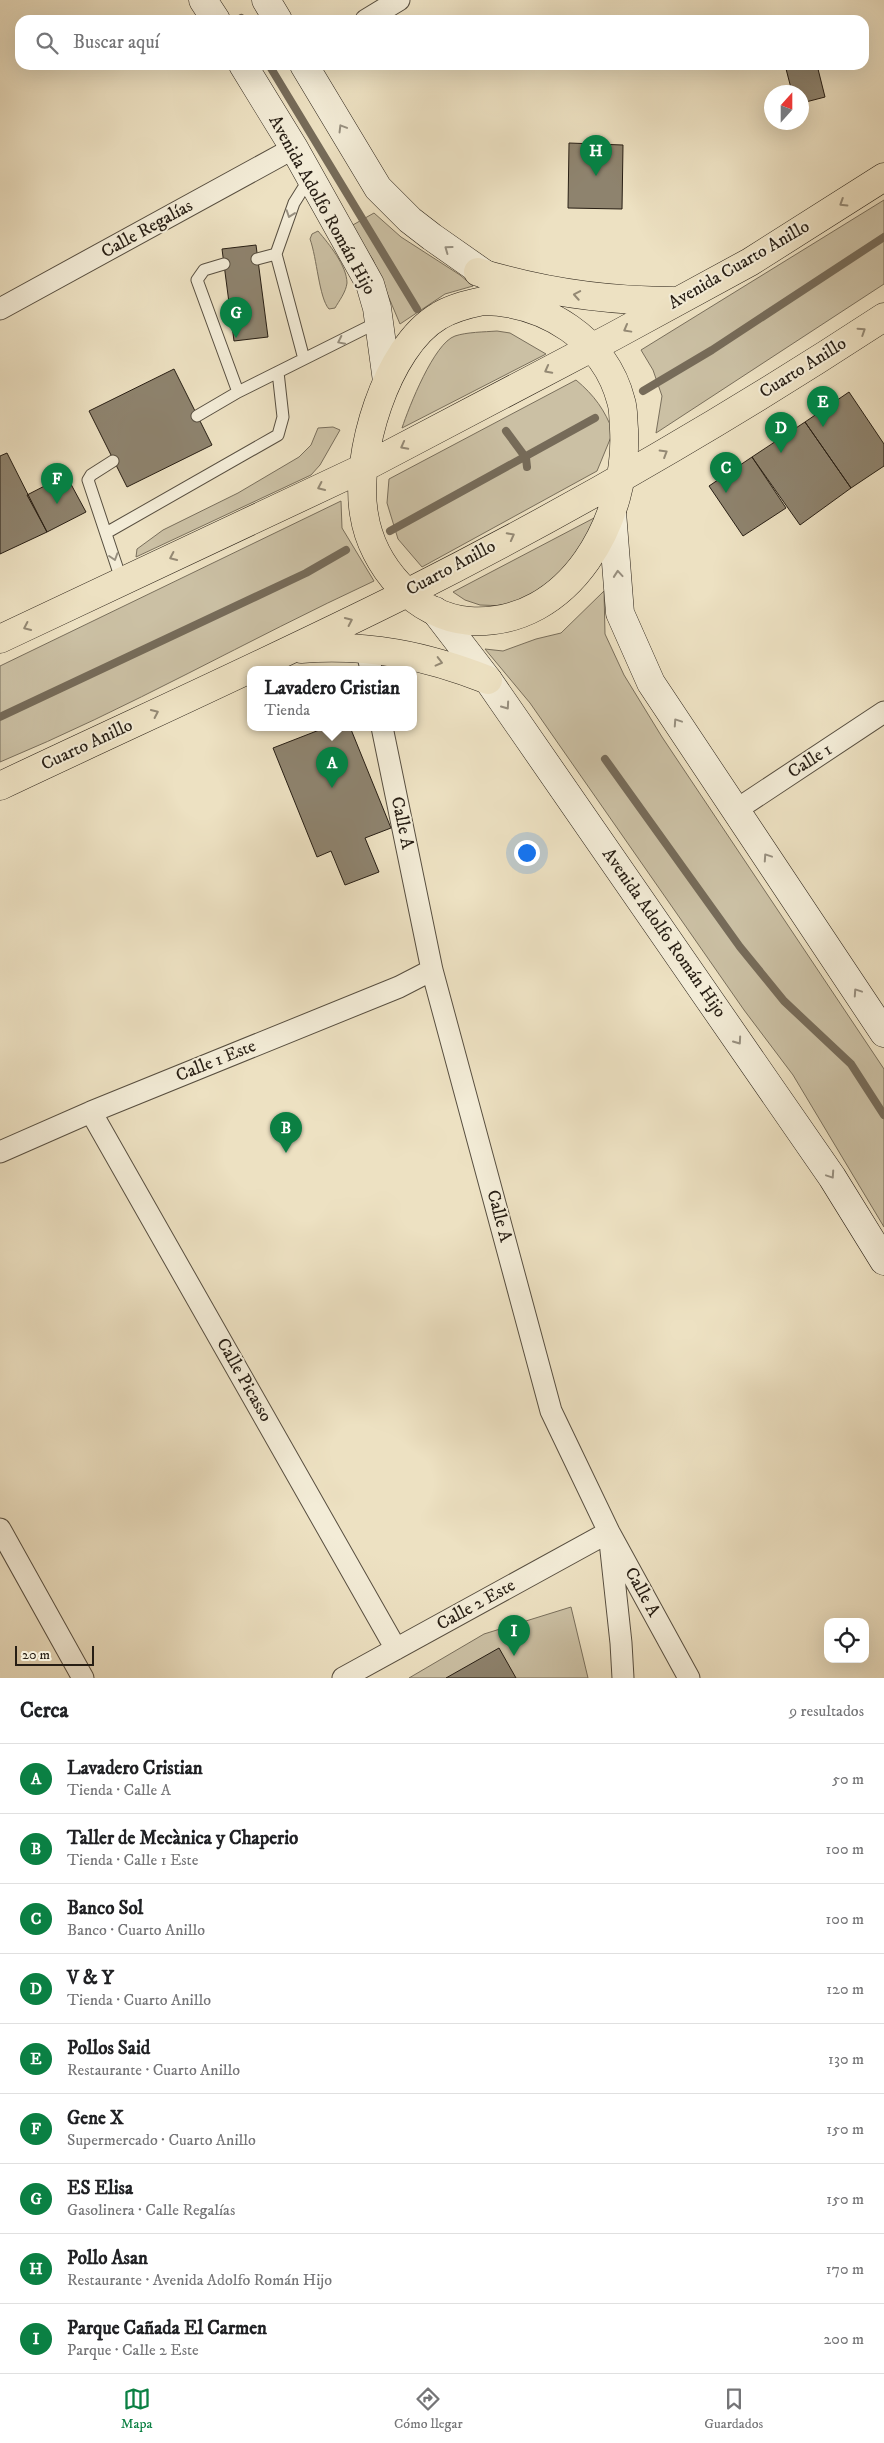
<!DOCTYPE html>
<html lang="es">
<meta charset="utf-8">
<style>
:root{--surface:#fff;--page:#f6f6f6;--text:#202124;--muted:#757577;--line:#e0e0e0;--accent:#0b8043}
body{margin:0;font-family:"IM FELL DW Pica",serif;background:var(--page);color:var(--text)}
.controls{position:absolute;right:15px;bottom:15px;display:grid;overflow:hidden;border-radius:10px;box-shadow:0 5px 20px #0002}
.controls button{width:45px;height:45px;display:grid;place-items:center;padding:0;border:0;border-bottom:1px solid var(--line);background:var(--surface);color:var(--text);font:25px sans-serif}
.compass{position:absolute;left:764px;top:85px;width:45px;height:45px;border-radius:50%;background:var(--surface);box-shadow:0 5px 20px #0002;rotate:21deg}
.scale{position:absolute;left:15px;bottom:12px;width:79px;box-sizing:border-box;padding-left:5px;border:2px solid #271e14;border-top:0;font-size:14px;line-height:18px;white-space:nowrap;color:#271e14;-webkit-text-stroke:4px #f3ecd7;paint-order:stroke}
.you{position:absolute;left:526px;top:852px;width:18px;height:18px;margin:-12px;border:4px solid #fff;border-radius:50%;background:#1a73e8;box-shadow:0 0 0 8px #1a73e833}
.badge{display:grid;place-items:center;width:32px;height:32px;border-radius:50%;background:var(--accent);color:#fff;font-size:16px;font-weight:700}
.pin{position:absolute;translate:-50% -41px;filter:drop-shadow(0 1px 2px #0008)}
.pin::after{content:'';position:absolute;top:26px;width:18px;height:15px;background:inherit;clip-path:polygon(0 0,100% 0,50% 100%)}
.popup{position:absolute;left:247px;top:666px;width:170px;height:65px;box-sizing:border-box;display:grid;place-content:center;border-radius:10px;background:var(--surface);filter:drop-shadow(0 1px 4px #0005);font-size:16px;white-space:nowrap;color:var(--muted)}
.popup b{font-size:19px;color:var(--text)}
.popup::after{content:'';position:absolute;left:50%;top:100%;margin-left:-10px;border:10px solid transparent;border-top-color:var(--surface)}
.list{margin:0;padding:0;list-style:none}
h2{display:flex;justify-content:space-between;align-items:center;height:65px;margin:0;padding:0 20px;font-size:21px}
h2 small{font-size:16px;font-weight:400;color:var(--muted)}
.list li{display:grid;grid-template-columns:32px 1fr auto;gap:15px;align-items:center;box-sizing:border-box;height:70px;padding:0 20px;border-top:1px solid var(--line)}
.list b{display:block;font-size:19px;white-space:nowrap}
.list p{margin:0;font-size:16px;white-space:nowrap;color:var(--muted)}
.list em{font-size:16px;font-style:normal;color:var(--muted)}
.icon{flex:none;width:28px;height:28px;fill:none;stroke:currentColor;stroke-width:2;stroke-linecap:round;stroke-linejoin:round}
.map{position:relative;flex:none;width:884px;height:1678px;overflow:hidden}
.search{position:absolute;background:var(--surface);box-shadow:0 5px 20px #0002;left:15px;right:15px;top:15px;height:55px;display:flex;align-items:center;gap:12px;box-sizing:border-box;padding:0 18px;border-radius:15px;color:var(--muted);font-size:19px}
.sheet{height:695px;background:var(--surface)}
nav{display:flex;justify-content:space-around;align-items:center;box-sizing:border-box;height:70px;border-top:1px solid var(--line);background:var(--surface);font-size:14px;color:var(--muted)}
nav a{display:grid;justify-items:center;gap:2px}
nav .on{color:var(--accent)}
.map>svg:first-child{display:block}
.green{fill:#cbc0a4;stroke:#796f5c}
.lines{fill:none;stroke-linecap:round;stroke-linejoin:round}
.stream{stroke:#766b59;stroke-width:8}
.building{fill:#8e836e;stroke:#271e14}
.lane-casing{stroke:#584f40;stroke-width:13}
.street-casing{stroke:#584f40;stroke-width:23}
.secondary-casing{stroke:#271e14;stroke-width:29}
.highway-casing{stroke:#271e14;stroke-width:29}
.lane{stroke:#f3ecd7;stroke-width:11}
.street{stroke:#f3ecd7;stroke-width:21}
.secondary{stroke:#f3ecd7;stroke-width:28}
.highway{stroke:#ede1c2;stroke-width:28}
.oneway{stroke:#978f7f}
.oneway2{stroke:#948974}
.labels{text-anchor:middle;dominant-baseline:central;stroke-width:4;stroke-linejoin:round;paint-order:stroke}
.street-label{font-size:18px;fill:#271e14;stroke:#f3ecd7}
</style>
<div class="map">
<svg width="884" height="1678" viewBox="0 0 884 1678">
<rect width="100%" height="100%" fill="#ede1c2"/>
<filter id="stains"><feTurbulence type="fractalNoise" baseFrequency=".004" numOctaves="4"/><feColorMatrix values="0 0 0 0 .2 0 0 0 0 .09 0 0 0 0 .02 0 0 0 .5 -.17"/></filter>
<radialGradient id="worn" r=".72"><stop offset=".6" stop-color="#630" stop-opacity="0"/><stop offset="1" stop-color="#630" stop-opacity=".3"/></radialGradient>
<path class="green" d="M 884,200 L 884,284 L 656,433 L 662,396 L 653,370 L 641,350 Z
M 374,213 L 401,237 L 460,275 L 473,286 L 445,294 L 400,324 L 373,260 L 351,226 Z
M 318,231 C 329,244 347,266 347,283 C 346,292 339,301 335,308 L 329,309 C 319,298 317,258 310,239 L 312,234 Z
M 497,331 L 510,333 L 546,354 L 402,428 C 409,407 434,343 455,336 C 467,332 484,332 497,331 Z
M 576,380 C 594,395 605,410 613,432 L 597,471 L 422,567 L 398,539 L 387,503 L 389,479 Z
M 333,427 L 340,430 L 320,465 L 311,475 L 136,557 L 137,549 L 163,530 L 238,493 L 299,457 L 311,445 L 318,428 Z
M 341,501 L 342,528 L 374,581 C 249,639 128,709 0,762 L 0,666 Z
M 594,518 L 595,531 L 547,589 L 507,606 L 480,605 L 465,600 L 453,592 Z
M 604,591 L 605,634 L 624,675 L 662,737 L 884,1069 L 884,1227 L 793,1075 L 744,1010 L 530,703 L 485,649 L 503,651 L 536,639 L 561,633 Z
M 571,1607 L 588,1678 L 409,1678 L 484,1634 Z"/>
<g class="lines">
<path class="stream" d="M 241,18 L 242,20
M 269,65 L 417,309
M 643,391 L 712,350 L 884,237
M 506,431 L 526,458 L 527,467
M 390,531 L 595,418
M 0,717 L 306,573 L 346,550
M 605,759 L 740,947 L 784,1001 L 851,1064 L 884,1115"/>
</g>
<path class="building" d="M 785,65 L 817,65 L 825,97 L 802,103 L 802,92 L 792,92 Z
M 569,143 L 623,145 L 622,209 L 568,208 Z
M 256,245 L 268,337 L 234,341 L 222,249 Z
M 174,369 L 212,445 L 127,487 L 89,411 Z
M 849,392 L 884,444 L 884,466 L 851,488 L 805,422 Z
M 805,422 L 851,488 L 800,525 L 752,457 Z
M 7,453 L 47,532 L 0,554 L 0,456 Z
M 752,457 L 786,508 L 743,536 L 709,486 Z
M 66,475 L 86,512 L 47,532 L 27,495 Z
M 327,727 L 350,727 L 391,828 L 365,838 L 379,872 L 345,885 L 331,851 L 317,857 L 273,748 Z
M 499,1648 L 516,1678 L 446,1678 Z"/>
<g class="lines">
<g class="lane-casing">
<path id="lane" d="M 257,259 L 276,254
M 304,359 L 276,254 L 294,203 L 309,179
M 238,392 L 378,322
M 197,416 L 238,392 L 197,280 L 204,270 L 224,264
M 113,461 L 91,475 L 88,480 L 122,582
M 106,533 L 278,435 L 283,417 L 278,372"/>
</g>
<g class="street-casing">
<path id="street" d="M 366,20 L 399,0
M 0,309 L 294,148
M 366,648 L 371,669
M 382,727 L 432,970 L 551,1411 L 609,1532 L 689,1678
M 736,810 L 884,712
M 91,1112 L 396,1649
M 0,1152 L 91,1112 L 399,987 L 432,970
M 0,1529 L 83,1678
M 343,1678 L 609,1532 L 621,1643 L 623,1678"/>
</g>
<g class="secondary-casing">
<path id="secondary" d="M 203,0 L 216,20
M 266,0 L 278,20
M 243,65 L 294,148 L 370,284 L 377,308 L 387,381
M 304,65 L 378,188 L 410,220 L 432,237 L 499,284
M 612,512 L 620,613 L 651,683 L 884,1033
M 435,611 L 488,680 L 832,1177 L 884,1261"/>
</g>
<g class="highway-casing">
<path id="highway" d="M 478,272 C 542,292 606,301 673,301
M 483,301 C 545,302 605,339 621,401 C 624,410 623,420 624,429 C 629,517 571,627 470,621 C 416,617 372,566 364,514 C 354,456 386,347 439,316 C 452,308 468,304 483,301 Z
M 0,639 L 365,467 L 614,336 L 750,262 L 884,177
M 301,649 C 369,644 424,655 488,680
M 0,786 C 135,722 271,661 405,594 C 569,511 730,418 884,317"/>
</g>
<use href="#lane" class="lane"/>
<use href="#street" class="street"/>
<use href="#secondary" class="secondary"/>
<use href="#highway" class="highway"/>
</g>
<defs><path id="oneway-chevron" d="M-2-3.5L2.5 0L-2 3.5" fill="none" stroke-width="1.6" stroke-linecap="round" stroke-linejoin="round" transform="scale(1.25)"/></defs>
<g class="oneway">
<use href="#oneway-chevron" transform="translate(342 128) rotate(-121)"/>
<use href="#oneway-chevron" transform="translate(290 214) rotate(109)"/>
<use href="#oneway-chevron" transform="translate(448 249) rotate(-144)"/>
<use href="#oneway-chevron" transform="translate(341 341) rotate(154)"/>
<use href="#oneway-chevron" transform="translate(114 557) rotate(72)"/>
<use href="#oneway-chevron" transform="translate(618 574) rotate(-95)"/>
<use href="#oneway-chevron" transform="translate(506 706) rotate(55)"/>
<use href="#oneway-chevron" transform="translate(677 722) rotate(-124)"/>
<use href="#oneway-chevron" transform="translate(767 857) rotate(-124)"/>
<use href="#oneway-chevron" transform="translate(857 992) rotate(-124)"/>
<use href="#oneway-chevron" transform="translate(738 1041) rotate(55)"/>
<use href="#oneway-chevron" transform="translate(831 1175) rotate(56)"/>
</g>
<g class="oneway2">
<use href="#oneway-chevron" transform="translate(843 203) rotate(148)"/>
<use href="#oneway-chevron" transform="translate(577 295) rotate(-170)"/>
<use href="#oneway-chevron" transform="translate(627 329) rotate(151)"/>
<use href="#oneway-chevron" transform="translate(862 331) rotate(-33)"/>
<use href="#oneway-chevron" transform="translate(548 370) rotate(152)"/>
<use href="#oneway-chevron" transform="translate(404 446) rotate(152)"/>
<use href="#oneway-chevron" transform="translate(664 453) rotate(-31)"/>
<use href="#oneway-chevron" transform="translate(321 487) rotate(155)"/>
<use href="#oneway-chevron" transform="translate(511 536) rotate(-28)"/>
<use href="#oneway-chevron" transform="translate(173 557) rotate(155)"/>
<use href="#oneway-chevron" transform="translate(349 621) rotate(-25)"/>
<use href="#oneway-chevron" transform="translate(27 627) rotate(155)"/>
<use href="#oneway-chevron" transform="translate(439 662) rotate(14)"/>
<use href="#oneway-chevron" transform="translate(155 713) rotate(-25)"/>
</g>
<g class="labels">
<g class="street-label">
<text transform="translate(322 205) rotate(61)">Avenida Adolfo Román Hijo</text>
<text transform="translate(147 229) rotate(-29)">Calle Regalías</text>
<text transform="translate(739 265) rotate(-30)">Avenida Cuarto Anillo</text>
<text transform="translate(803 368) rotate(-32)">Cuarto Anillo</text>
<text transform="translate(451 568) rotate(-28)">Cuarto Anillo</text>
<text transform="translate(87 745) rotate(-25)">Cuarto Anillo</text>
<text transform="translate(810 761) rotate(-33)">Calle 1</text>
<text transform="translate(402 823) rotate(78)">Calle A</text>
<text transform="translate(664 933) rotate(55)">Avenida Adolfo Román Hijo</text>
<text transform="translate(216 1061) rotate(-22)">Calle 1 Este</text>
<text transform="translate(499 1216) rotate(75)">Calle A</text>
<text transform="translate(244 1380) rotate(60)">Calle Picasso</text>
<text transform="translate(642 1592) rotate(61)">Calle A</text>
<text transform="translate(476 1605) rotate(-29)">Calle 2 Este</text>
</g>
</g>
<rect width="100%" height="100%" filter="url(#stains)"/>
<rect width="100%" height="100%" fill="url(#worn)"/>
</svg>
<div class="controls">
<button><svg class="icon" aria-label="locate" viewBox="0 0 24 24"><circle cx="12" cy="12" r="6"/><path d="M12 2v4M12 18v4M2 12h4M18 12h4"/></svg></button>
</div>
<svg class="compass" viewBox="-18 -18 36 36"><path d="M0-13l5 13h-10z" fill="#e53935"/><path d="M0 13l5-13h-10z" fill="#757577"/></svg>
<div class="scale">20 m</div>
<div class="you"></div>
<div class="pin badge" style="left:332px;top:788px">A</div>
<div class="popup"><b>Lavadero Cristian</b>Tienda</div>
<div class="pin badge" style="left:286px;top:1153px">B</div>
<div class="pin badge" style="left:726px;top:493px">C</div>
<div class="pin badge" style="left:781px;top:453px">D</div>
<div class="pin badge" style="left:823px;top:427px">E</div>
<div class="pin badge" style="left:57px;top:504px">F</div>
<div class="pin badge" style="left:236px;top:338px">G</div>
<div class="pin badge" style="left:596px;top:176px">H</div>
<div class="pin badge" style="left:514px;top:1656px">I</div>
<div class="search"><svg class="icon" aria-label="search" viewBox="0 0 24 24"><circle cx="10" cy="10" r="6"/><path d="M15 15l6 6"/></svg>Buscar aquí</div>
</div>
<section class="sheet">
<h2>Cerca<small>9 resultados</small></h2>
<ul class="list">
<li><span class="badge">A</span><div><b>Lavadero Cristian</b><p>Tienda · Calle A</p></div><em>50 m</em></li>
<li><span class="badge">B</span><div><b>Taller de Mecànica y Chaperio</b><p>Tienda · Calle 1 Este</p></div><em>100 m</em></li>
<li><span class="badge">C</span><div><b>Banco Sol</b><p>Banco · Cuarto Anillo</p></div><em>100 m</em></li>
<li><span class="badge">D</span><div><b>V &amp; Y</b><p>Tienda · Cuarto Anillo</p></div><em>120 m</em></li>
<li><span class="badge">E</span><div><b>Pollos Said</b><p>Restaurante · Cuarto Anillo</p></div><em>130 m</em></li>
<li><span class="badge">F</span><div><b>Gene X</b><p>Supermercado · Cuarto Anillo</p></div><em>150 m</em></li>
<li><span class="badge">G</span><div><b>ES Elisa</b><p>Gasolinera · Calle Regalías</p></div><em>150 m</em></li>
<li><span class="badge">H</span><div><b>Pollo Asan</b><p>Restaurante · Avenida Adolfo Román Hijo</p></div><em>170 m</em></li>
<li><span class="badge">I</span><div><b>Parque Cañada El Carmen</b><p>Parque · Calle 2 Este</p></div><em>200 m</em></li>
</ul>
</section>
<nav>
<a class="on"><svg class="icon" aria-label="map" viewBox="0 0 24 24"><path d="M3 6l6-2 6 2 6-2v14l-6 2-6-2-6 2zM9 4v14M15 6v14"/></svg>Mapa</a>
<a><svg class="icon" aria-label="directions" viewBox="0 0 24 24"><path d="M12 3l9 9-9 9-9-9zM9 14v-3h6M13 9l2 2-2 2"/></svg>Cómo llegar</a>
<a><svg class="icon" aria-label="saved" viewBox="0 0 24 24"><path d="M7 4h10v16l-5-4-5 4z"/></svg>Guardados</a>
</nav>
